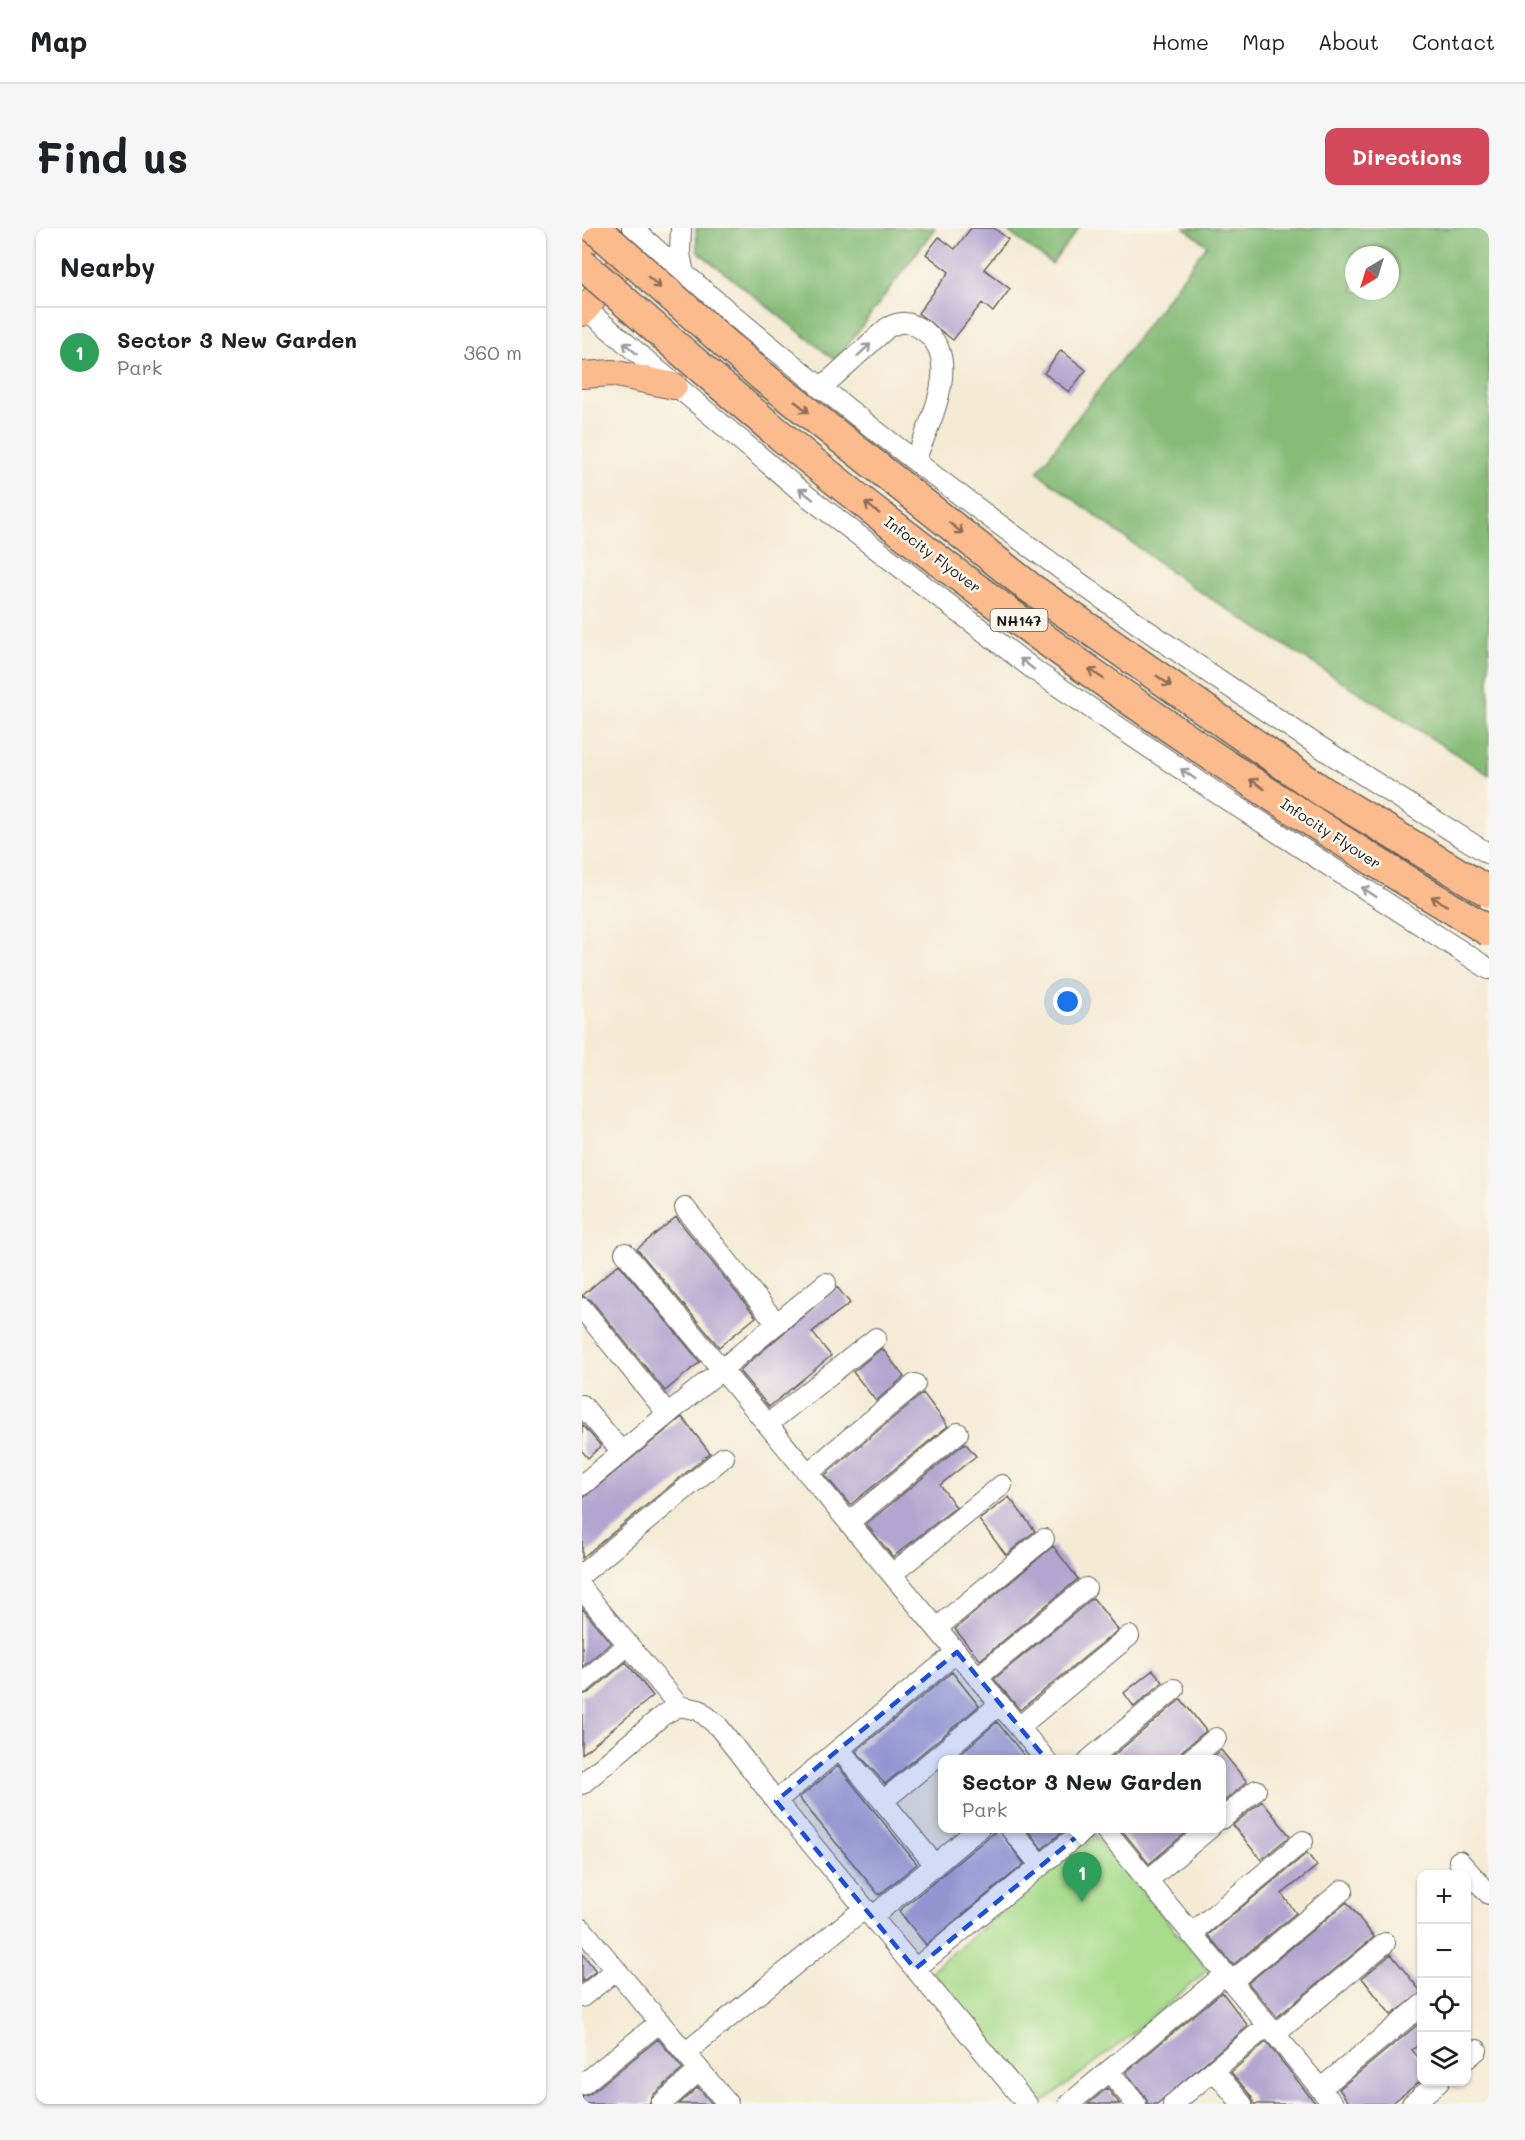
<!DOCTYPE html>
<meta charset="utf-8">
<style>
:root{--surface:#fff;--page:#f6f6f6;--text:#202124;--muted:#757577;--line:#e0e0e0;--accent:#d1495b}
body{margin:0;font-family:Mali,sans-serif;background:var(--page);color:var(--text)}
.controls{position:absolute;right:18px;bottom:18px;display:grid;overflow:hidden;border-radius:12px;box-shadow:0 2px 4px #0004}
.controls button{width:54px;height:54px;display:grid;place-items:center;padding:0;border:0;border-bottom:2px solid var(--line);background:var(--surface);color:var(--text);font:30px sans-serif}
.compass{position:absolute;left:763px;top:18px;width:54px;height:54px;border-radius:50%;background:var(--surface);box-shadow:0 2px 4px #0004;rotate:218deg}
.you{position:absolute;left:486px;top:774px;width:21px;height:21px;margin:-15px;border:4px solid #fff;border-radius:50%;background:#1a73e8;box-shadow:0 0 0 9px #1a73e833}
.badge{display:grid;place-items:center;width:39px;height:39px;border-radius:50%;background:var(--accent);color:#fff;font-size:20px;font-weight:700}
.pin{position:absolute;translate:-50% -50px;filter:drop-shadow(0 2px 3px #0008)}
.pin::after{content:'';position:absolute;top:32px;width:21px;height:18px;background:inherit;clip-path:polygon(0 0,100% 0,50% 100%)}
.popup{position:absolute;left:356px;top:1527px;width:288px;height:78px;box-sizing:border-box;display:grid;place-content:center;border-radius:12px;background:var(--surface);filter:drop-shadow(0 2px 4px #0005);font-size:20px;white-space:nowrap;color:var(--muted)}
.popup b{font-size:22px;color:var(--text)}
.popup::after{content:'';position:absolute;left:50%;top:100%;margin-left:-12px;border:12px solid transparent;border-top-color:var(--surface)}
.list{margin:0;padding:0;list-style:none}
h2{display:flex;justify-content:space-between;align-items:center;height:78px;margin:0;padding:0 24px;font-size:26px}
h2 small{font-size:20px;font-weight:400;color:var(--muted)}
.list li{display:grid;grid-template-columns:39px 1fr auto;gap:18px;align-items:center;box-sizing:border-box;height:90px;padding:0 24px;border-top:2px solid var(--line)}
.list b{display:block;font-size:22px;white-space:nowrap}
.list p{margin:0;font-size:20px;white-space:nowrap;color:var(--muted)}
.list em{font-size:20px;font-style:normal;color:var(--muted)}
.icon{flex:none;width:33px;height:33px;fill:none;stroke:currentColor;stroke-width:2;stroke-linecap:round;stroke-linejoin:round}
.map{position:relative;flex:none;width:907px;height:1876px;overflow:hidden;border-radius:12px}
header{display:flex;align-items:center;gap:36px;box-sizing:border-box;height:84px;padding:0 30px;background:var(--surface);border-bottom:2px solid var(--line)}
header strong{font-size:28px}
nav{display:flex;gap:33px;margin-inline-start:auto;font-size:21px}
.intro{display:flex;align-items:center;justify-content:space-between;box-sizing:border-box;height:144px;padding:0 36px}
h1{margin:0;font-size:42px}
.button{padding:15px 27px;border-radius:12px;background:var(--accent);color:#fff;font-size:21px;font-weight:700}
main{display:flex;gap:36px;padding:0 36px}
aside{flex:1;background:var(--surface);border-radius:12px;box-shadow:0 2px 4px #0004}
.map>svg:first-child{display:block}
.green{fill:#a8dc8c;stroke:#627c54;stroke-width:1.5}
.forest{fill:#86bc78;stroke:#516c4a;stroke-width:1.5;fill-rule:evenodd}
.building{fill:#b2a6d0}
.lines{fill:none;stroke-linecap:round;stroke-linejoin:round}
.minor-casing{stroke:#68645d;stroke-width:22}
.major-casing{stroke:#68645d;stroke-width:28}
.minor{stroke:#fff;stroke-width:20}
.major{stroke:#fbbb8d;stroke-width:26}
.highway-bridge-casing{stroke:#68645d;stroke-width:33;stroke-linecap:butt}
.highway-bridge{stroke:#fbbb8d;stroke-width:30}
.oneway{stroke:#8c6c54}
.oneway2{stroke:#999}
.marked{fill:#1d4ed8;fill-opacity:0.2;stroke:#1d4ed8;stroke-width:4.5;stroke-dasharray:12 8;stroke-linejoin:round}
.labels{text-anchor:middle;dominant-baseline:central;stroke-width:5;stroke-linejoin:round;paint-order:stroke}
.shield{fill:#fbf7ec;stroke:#5f5e5a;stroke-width:1.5}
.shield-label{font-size:14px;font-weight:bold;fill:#1c1c1c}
.street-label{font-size:15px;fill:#1c1c1c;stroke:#fbf7ec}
</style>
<header>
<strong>Map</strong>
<nav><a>Home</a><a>Map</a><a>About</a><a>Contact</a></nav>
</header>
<div class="intro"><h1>Find us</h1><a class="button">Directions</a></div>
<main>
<aside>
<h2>Nearby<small></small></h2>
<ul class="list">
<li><span class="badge" style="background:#2e9e5b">1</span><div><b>Sector 3 New Garden</b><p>Park</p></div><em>360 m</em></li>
</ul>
</aside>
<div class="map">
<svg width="907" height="1876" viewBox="0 0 907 1876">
<rect width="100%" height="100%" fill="#fbf7ec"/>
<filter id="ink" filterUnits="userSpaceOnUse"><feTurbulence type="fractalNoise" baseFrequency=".0167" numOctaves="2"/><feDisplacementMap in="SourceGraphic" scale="12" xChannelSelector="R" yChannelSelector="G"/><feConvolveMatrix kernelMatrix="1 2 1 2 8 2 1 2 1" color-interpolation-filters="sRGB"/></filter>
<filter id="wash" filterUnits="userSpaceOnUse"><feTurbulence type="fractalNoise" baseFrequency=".008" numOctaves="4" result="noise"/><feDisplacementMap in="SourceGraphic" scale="24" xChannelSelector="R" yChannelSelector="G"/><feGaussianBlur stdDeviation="1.35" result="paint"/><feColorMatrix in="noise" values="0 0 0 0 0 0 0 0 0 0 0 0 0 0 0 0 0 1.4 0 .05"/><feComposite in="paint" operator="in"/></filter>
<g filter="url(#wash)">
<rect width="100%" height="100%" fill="#f4ebd5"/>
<path class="green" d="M 512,1606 L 626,1742 L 544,1811 L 460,1875 L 349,1743 Z"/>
<path class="forest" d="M 114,0 L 353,0 L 254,133 L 115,23 Z
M 421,0 L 497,0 L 470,36 Z
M 602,0 L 907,0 L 907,547 L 604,355 L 455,244 L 625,17 ZM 772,27 L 808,27 L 808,63 L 772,63 Z"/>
<g id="blocks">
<path class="building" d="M 389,0 L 412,0 L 426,11 L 402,41 L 428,61 L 411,84 L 400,75 L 371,112 L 336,85 L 367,44 L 344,26 L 357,9 L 373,21 Z
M 479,122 L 504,142 L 487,164 L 462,145 Z
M 94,989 L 174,1089 L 137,1119 L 55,1021 Z
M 37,1036 L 118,1134 L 83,1163 L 9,1072 L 0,1068 Z
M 255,1059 L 268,1075 L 230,1104 L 249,1128 L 187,1179 L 157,1143 Z
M 300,1120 L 322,1149 L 294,1173 L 271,1144 Z
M 341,1165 L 366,1198 L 268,1277 L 243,1247 Z
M 100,1189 L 128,1225 L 0,1330 L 0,1271 Z
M 0,1196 L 19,1218 L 6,1230 L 0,1223 Z
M 383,1215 L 394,1228 L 358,1257 L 374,1279 L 311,1329 L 284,1296 Z
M 427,1269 L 453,1303 L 424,1327 L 397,1292 Z
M 471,1318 L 496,1351 L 398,1432 L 373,1401 Z
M 511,1370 L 536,1402 L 438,1482 L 412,1451 Z
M 0,1380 L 29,1415 L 0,1439 Z
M 44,1434 L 71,1468 L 0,1526 L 0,1467 L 8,1464 Z
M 571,1442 L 581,1454 L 552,1479 L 542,1465 Z
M 370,1444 L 397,1478 L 303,1556 L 274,1523 Z
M 599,1471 L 624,1503 L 600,1523 L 596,1532 L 526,1532 Z
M 415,1494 L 446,1532 L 383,1532 L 380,1524 Z
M 639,1522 L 665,1554 L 639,1576 L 639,1532 L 627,1532 Z
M 256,1538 L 335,1636 L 297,1667 L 217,1570 Z
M 680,1573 L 708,1608 L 679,1632 L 651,1597 Z
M 444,1600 L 485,1600 L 460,1621 Z
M 538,1600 L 609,1600 L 567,1636 Z
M 416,1601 L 442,1636 L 344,1717 L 317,1683 Z
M 725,1625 L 735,1638 L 700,1666 L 714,1685 L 651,1737 L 626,1707 Z
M 765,1674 L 792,1709 L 695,1789 L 666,1755 Z
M 0,1725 L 14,1743 L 0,1754 Z
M 809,1726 L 840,1765 L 809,1787 L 780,1750 Z
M 640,1764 L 666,1798 L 575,1876 L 566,1876 L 563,1868 L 544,1844 Z
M 840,1793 L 840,1815 L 830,1822 L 840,1834 L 840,1852 L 809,1876 L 768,1876 L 757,1861 Z
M 76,1811 L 101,1841 L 71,1867 L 67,1876 L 0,1876 L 0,1869 L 8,1866 Z
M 684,1814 L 706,1841 L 734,1876 L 672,1876 L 669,1868 L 649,1844 Z
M 116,1859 L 130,1876 L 97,1876 Z
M 525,1860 L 538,1876 L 506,1876 Z"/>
</g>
</g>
<g filter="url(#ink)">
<use href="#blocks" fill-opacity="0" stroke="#68645d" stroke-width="1.5"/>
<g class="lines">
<g class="minor-casing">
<path id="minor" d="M 50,0 C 315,235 605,440 907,626
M 99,0 L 98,25 L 102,47
M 0,78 L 220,264 L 455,444 L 639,568 L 907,741
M 238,161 L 305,100 C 319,93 326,93 339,101 C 384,128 346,197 333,233
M 103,980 L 195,1096
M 43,1025 L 464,1532
M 0,1080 L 86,1186
M 0,1177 L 40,1224
M 186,1196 L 294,1110
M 226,1245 L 333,1156
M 0,1257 L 244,1055
M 267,1294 L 376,1205
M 0,1346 L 142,1229
M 310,1346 L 420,1257
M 0,1361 L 97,1478
M 355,1400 L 462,1311
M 396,1449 L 504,1360
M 0,1455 L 46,1417
M 437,1499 L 547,1408
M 257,1521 L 301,1573 L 363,1522
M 371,1532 L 363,1522 L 418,1476
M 507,1532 L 592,1461
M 608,1532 L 634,1510
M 0,1556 L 81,1487 L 97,1478 L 117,1482 L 136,1498 L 194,1573 L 445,1876
M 194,1573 L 375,1424
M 640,1591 L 674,1562
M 428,1600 L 459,1638
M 522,1600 L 751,1876
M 877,1633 L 907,1666
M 353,1637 L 397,1600
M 565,1653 L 628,1600
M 290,1689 L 353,1637 L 301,1573
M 0,1701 L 146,1876
M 609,1706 L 721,1613
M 333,1741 L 504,1600
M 649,1754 L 761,1662
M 0,1769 L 34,1742
M 693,1806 L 803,1715
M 103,1825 L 283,1680
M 884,1831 L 895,1822
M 632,1842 L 660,1876
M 527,1843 L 554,1876
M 0,1857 L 78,1794
M 738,1861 L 840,1777
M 79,1876 L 118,1842
M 487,1876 L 643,1746
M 591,1876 L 685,1798
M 830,1876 L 857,1854"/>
</g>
<g class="major-casing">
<path id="major" d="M 0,20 L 17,0
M 0,85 L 47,27
M 0,147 L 30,145 L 92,158"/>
</g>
<use href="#minor" class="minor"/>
<use href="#major" class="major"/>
<g class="highway-bridge-casing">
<path id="highway-bridge" d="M 13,0 L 180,148 L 447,359 L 740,563 L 907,664
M 0,36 C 78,104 156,174 237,239 C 448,409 674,564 907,703"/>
</g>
<use href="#highway-bridge" class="highway-bridge"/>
</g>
<defs><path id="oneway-shaft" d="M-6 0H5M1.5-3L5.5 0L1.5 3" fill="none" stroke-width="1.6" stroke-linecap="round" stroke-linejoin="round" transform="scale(1.5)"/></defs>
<g class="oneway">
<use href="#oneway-shaft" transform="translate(72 54) rotate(42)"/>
<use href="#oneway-shaft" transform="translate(220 179) rotate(38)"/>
<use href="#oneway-shaft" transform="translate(290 280) rotate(-143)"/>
<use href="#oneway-shaft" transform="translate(374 300) rotate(38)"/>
<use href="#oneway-shaft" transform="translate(514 446) rotate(-146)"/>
<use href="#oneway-shaft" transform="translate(582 453) rotate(35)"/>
<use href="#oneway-shaft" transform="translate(675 556) rotate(-146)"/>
<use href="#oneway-shaft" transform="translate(857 673) rotate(-149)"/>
</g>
<g class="oneway2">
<use href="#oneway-shaft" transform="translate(48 120) rotate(-139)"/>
<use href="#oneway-shaft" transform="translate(282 122) rotate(-43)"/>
<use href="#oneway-shaft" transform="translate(224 266) rotate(-142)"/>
<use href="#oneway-shaft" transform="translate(445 436) rotate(-142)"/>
<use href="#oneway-shaft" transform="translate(606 546) rotate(-146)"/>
<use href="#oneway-shaft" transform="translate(787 664) rotate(-147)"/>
</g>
</g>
<path class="marked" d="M 375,1424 L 515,1592 L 333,1741 L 194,1573 Z"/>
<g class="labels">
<rect class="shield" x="408.5" y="381" width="57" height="22" rx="4.5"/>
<g class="shield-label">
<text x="437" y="392">NH147</text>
</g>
<g class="street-label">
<text transform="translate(351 326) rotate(37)">Infocity Flyover</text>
<text transform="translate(749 605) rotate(33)">Infocity Flyover</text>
</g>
</g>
</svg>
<div class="controls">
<button>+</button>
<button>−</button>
<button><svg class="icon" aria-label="locate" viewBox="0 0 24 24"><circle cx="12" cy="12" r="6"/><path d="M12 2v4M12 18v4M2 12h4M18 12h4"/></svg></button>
<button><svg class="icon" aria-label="layers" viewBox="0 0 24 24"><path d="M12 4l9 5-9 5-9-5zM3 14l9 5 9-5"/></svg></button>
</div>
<svg class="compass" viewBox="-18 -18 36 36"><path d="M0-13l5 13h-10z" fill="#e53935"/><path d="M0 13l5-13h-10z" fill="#757577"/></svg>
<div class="you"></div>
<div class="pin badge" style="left:500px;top:1674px;background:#2e9e5b">1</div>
<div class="popup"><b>Sector 3 New Garden</b>Park</div>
</div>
</main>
